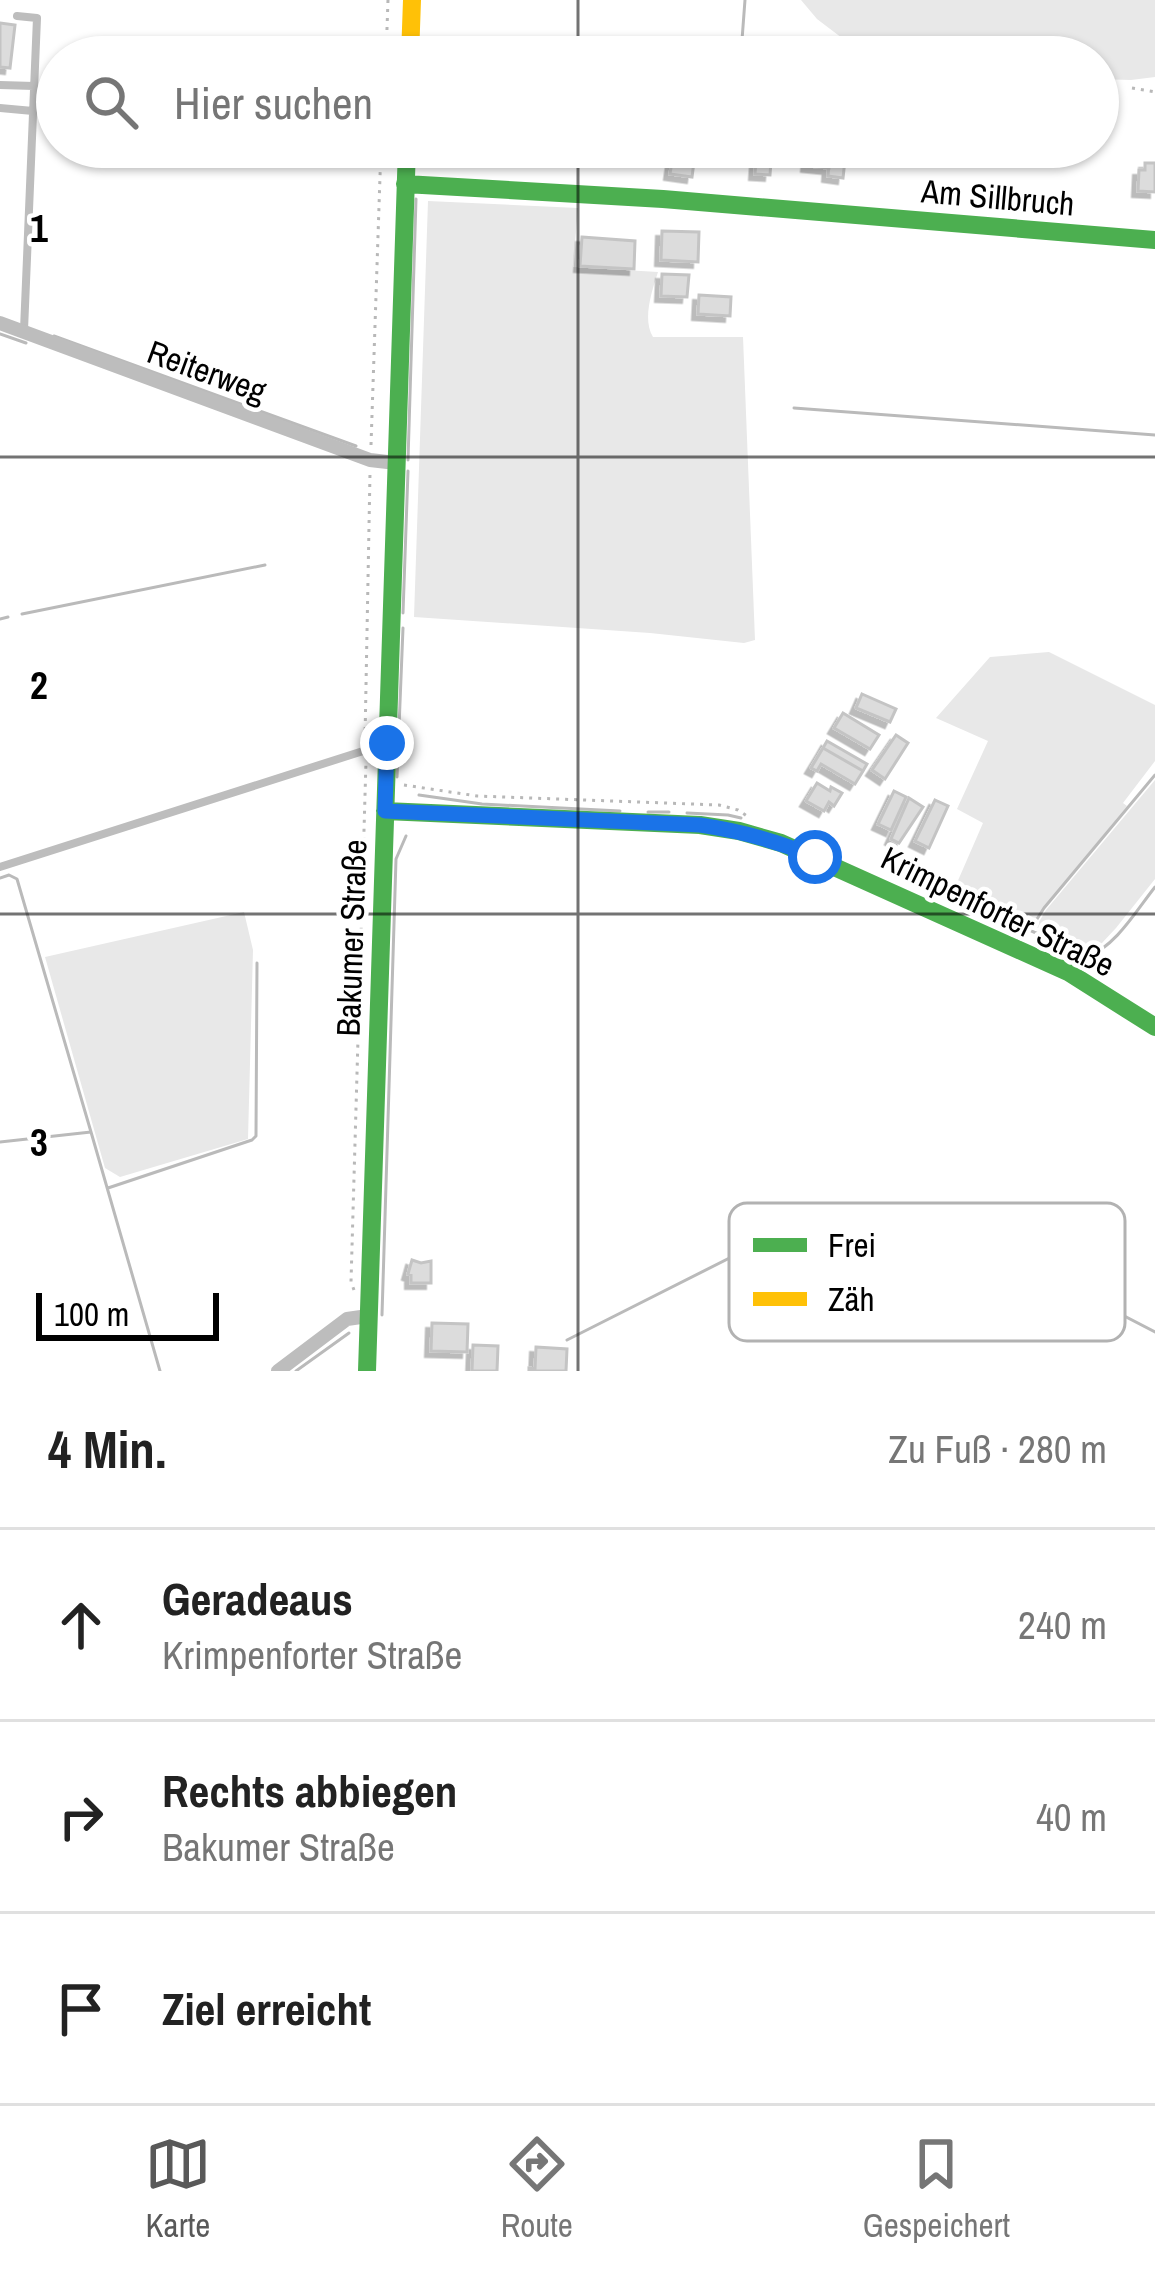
<!DOCTYPE html>
<html lang="de">
<meta charset="utf-8">
<style>
:root{--surface:#fff;--page:#f6f6f6;--text:#222;--muted:#767676;--line:#e0e0e0;--accent:#595959}
body{margin:0;font-family:"Archivo Narrow",sans-serif;background:var(--page);color:var(--text)}
.scale{position:absolute;left:36px;bottom:30px;width:183px;box-sizing:border-box;padding-left:12px;border:6px solid #000;border-top:0;font-size:33px;line-height:42px;white-space:nowrap;color:#000;-webkit-text-stroke:9px #fff;paint-order:stroke}
.stop{position:absolute;width:36px;height:36px;margin:-27px;border:9px solid #1a73e8;border-radius:50%;background:#fff}
.stop.end{background:#1a73e8;border-color:#fff;box-shadow:0 3px 12px #0008}
.list{margin:0;padding:0;list-style:none}
h2{display:flex;justify-content:space-between;align-items:center;height:156px;margin:0;padding:0 48px;font-size:51px}
h2 small{font-size:39px;font-weight:400;color:var(--muted)}
.list li{display:grid;grid-template-columns:78px 1fr auto;gap:36px;align-items:center;box-sizing:border-box;height:192px;padding:0 48px;border-top:3px solid var(--line)}
.list b{display:block;font-size:45px;white-space:nowrap}
.list p{margin:0;font-size:39px;white-space:nowrap;color:var(--muted)}
.list em{font-size:39px;font-style:normal;color:var(--muted)}
.icon{flex:none;width:66px;height:66px;fill:none;stroke:currentColor;stroke-width:2;stroke-linecap:round;stroke-linejoin:round}
.map{position:relative;flex:none;width:1155px;height:1371px;overflow:hidden}
.search{position:absolute;background:var(--surface);box-shadow:0 3px 9px #0004;left:36px;right:36px;top:36px;height:132px;display:flex;align-items:center;gap:30px;box-sizing:border-box;padding:0 42px;border-radius:66px;color:var(--muted);font-size:45px}
.sheet{height:732px;background:var(--surface)}
nav{display:flex;justify-content:space-around;align-items:center;box-sizing:border-box;height:168px;border-top:3px solid var(--line);background:var(--surface);font-size:33px;color:var(--muted)}
nav a{display:grid;justify-items:center;gap:6px}
nav .on{color:var(--accent)}
.map>svg:first-child{display:block}
.green{fill:#e8e8e8}
.lines{fill:none;stroke-linecap:round;stroke-linejoin:round}
.stream{stroke:#bababa;stroke-width:3}
.building{fill:#dcdcdc;stroke:#c4c4c4;stroke-width:3;filter:url(#shadow)}
.path{stroke:#b8b8b8;stroke-width:3;stroke-dasharray:3 6;stroke-linecap:butt}
.lane{stroke:#bdbdbd;stroke-width:8}
.street{stroke:#bdbdbd;stroke-width:14}
.fast{stroke:#4caf50;stroke-width:18}
.slow{stroke:#ffc107;stroke-width:18}
.route{stroke:#1a73e8;stroke-width:15}
.grid{fill:none;stroke:#000;stroke-width:3;stroke-opacity:0.55}
.labels{text-anchor:middle;dominant-baseline:central;stroke-width:9;stroke-linejoin:round;paint-order:stroke}
.street-label{font-size:33px;fill:#000;stroke:#fff}
.key{fill:#fff;stroke:#b2b2b2;stroke-width:3}
.key-label{font-size:33px;fill:#000}
.grid-label{font-size:39px;text-anchor:middle;font-weight:bold;fill:#000;stroke:#fff;stroke-width:9;stroke-linejoin:round;paint-order:stroke}
</style>
<div class="map">
<svg width="1155" height="1371" viewBox="0 0 1155 1371">
<defs>
<filter id="shadow"><feDropShadow dx="-5.5" dy="5.5" stdDeviation="0" flood-color="#0004"/></filter>
</defs>
<rect width="100%" height="100%" fill="#fff"/>
<path class="green" d="M 801,0 L 1155,0 L 1155,77 L 1131,80 L 1098,79 L 1098,57 L 885,57 L 842,38 L 817,19 Z
M 428,201 L 578,208 L 573,267 L 658,272 C 652,291 642,319 653,337 L 743,337 L 755,640 L 744,643 L 650,633 L 414,617 Z
M 1049,652 L 1155,705 L 1155,761 L 1123,803 L 1127,806 L 1030,925 L 953,892 L 983,823 L 957,809 L 988,741 L 936,718 L 990,657 Z
M 1155,780 L 1155,879 L 1116,928 L 1102,943 L 1086,952 L 1036,927 L 1046,910 Z
M 244,912 L 253,950 L 248,1139 L 120,1177 L 105,1168 L 45,957 Z"/>
<g class="lines">
<path class="stream" d="M 742,40 L 745,0
M 0,334 L 26,343
M 54,336 L 356,446
M 794,408 L 1155,435
M 408,460 L 416,199
M 403,613 L 408,471
M 22,614 L 265,565
M 0,619 L 8,617
M 397,777 L 403,628
M 419,795 L 482,804 L 620,811
M 648,812 L 669,812
M 687,813 L 728,815 L 741,818
M 0,878 L 9,875 L 17,879 L 91,1132 L 0,1142
M 966,903 L 1043,936
M 1030,930 L 1044,908 L 1155,775
M 1061,944 L 1087,957 C 1116,946 1136,911 1155,887
M 91,1132 L 160,1371
M 108,1188 L 252,1140 L 256,1136 L 257,963
M 1076,1291 L 1155,1332
M 382,1315 L 396,859 L 406,836
M 567,1340 L 787,1229 L 801,1218
M 296,1371 L 349,1333"/>
</g>
<path class="building" d="M 0,23 L 15,25 L 10,68 L 0,67 Z
M 674,147 L 696,147 L 692,177 L 670,174 Z
M 757,147 L 772,147 L 770,175 L 755,174 Z
M 809,148 L 830,150 L 829,168 L 807,166 Z
M 830,150 L 846,151 L 843,178 L 828,176 Z
M 1145,163 L 1155,163 L 1155,192 L 1138,191 L 1139,170 L 1145,170 Z
M 662,231 L 699,232 L 698,262 L 661,260 Z
M 582,237 L 635,241 L 634,269 L 580,266 Z
M 662,274 L 689,275 L 687,297 L 661,296 Z
M 699,295 L 731,297 L 730,316 L 698,314 Z
M 862,694 L 896,709 L 890,722 L 856,708 Z
M 843,713 L 879,735 L 870,749 L 834,728 Z
M 896,735 L 908,743 L 885,779 L 872,770 Z
M 827,741 L 867,764 L 863,771 L 823,748 Z
M 823,748 L 863,771 L 855,784 L 821,764 L 817,771 L 811,768 Z
M 817,783 L 830,791 L 831,787 L 842,793 L 834,806 L 829,802 L 824,811 L 806,801 Z
M 894,791 L 906,797 L 891,830 L 878,824 Z
M 909,798 L 923,807 L 899,843 L 891,839 Z
M 935,800 L 948,806 L 929,848 L 915,841 Z
M 412,1260 L 421,1263 L 431,1261 L 431,1283 L 411,1283 L 411,1275 L 408,1274 Z
M 432,1323 L 468,1324 L 467,1352 L 431,1351 Z
M 473,1345 L 498,1346 L 497,1371 L 472,1371 Z
M 536,1347 L 567,1349 L 566,1371 L 529,1371 L 529,1368 L 535,1369 Z"/>
<g class="lines">
<path class="path" d="M 386,57 L 388,0
M 1132,88 L 1155,92
M 371,445 L 381,147
M 365,739 L 370,473
M 404,785 L 477,796 L 719,805 L 738,810 L 750,818
M 354,1290 L 351,1282 L 366,761"/>
<path class="lane" d="M 17,16 L 37,18 L 24,330
M 0,85 L 34,86
M 0,108 L 33,111
M 0,867 L 385,744"/>
<path class="street" d="M 0,323 L 370,460 L 396,463
M 278,1371 L 347,1319 L 368,1316"/>
<path class="fast" d="M 405,184 L 663,199 L 1155,240
M 385,811 L 700,825 L 739,831 L 781,843 L 1068,972 L 1155,1027
M 367,1371 L 407,147"/>
<path class="slow" d="M 410,57 L 412,0"/>
</g>
<g class="lines">
<path class="route" d="M 387,743 L 385,811 L 700,825 C 741,831 777,841 815,857"/>
</g>
<path class="grid" d="M 578,0 L 578,57M 578,147 L 578,1371M 0,457 L 1155,457M 0,914 L 1155,914"/>
<g class="labels">
<g class="street-label">
<text transform="translate(998 197) rotate(5)">Am Sillbruch</text>
<text transform="translate(207 371) rotate(20)">Reiterweg</text>
<text transform="translate(998 911) rotate(26)">Krimpenforter Straße</text>
<text transform="translate(351 938) rotate(-88)">Bakumer Straße</text>
</g>
</g>
<rect x="729" y="1203" width="396" height="138" rx="18" class="key"/>
<rect x="753" y="1238" width="54" height="14" fill="#4caf50"/>
<rect x="753" y="1292" width="54" height="14" fill="#ffc107"/>
<g class="key-label">
<text x="828" y="1257">Frei</text>
<text x="828" y="1311">Zäh</text>
</g>
<g class="grid-label">
<text x="39" y="242">1</text>
<text x="39" y="699">2</text>
<text x="39" y="1156">3</text>
</g>
</svg>
<div class="scale">100 m</div>
<div class="stop" style="left:815px;top:857px"></div>
<div class="stop end" style="left:387px;top:743px"></div>
<div class="search"><svg class="icon" aria-label="search" viewBox="0 0 24 24"><circle cx="10" cy="10" r="6"/><path d="M15 15l6 6"/></svg>Hier suchen</div>
</div>
<section class="sheet">
<h2>4 Min.<small>Zu Fuß · 280 m</small></h2>
<ul class="list">
<li><svg class="icon" aria-label="ahead" viewBox="0 0 24 24"><path d="M12 20V5M6 11l6-6 6 6"/></svg><div><b>Geradeaus</b><p>Krimpenforter Straße</p></div><em>240 m</em></li>
<li><svg class="icon" aria-label="right" viewBox="0 0 24 24"><path d="M7 20v-9h11M14 6l5 5-5 5"/></svg><div><b>Rechts abbiegen</b><p>Bakumer Straße</p></div><em>40 m</em></li>
<li><svg class="icon" aria-label="arrive" viewBox="0 0 24 24"><path d="M6 21V4h12l-3 4 3 4H6"/></svg><div><b>Ziel erreicht</b></div></li>
</ul>
</section>
<nav>
<a class="on"><svg class="icon" aria-label="map" viewBox="0 0 24 24"><path d="M3 6l6-2 6 2 6-2v14l-6 2-6-2-6 2zM9 4v14M15 6v14"/></svg>Karte</a>
<a><svg class="icon" aria-label="directions" viewBox="0 0 24 24"><path d="M12 3l9 9-9 9-9-9zM9 14v-3h6M13 9l2 2-2 2"/></svg>Route</a>
<a><svg class="icon" aria-label="saved" viewBox="0 0 24 24"><path d="M7 4h10v16l-5-4-5 4z"/></svg>Gespeichert</a>
</nav>
